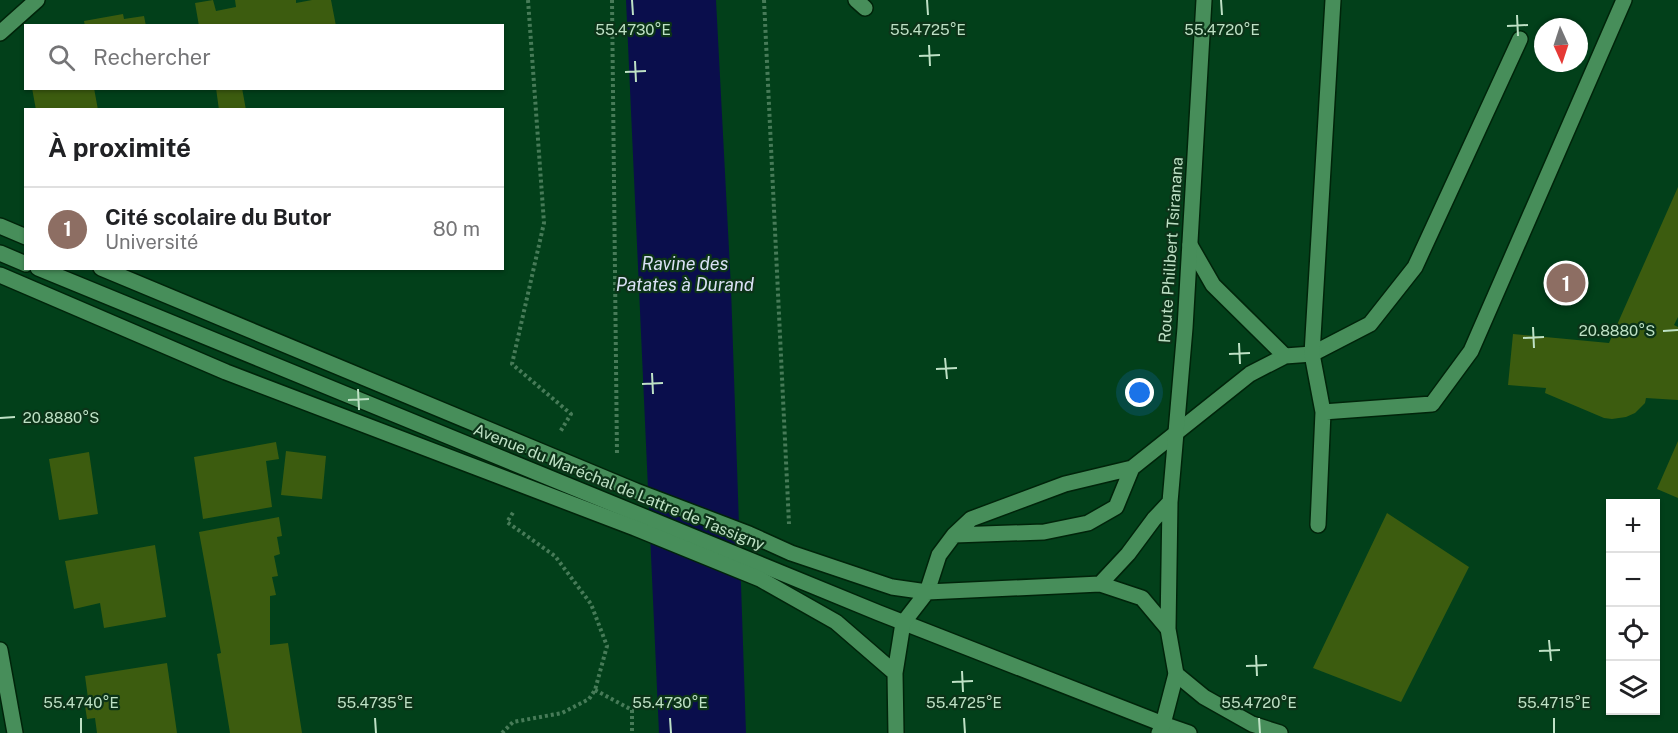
<!DOCTYPE html>
<html lang="fr">
<meta charset="utf-8">
<style>
:root{--surface:#fff;--page:#f6f6f6;--text:#202124;--muted:#757577;--line:#e0e0e0;--accent:#ea580c}
body{margin:0;font-family:"Public Sans",sans-serif;background:var(--page);color:var(--text)}
.controls{position:absolute;right:18px;bottom:18px;display:grid;overflow:hidden;border-radius:0px;box-shadow:0 2px 4px #0004}
.controls button{width:54px;height:54px;display:grid;place-items:center;padding:0;border:0;border-bottom:2px solid var(--line);background:var(--surface);color:var(--text);font:30px sans-serif}
.compass{position:absolute;left:1534px;top:18px;width:54px;height:54px;border-radius:50%;background:var(--surface);box-shadow:0 2px 4px #0004;rotate:177deg}
.you{position:absolute;left:1140px;top:393px;width:21px;height:21px;margin:-15px;border:4px solid #fff;border-radius:50%;background:#1a73e8;box-shadow:0 0 0 9px #1a73e833}
.badge{display:grid;place-items:center;width:39px;height:39px;border-radius:50%;background:var(--accent);color:#fff;font-size:20px;font-weight:700}
.pin{position:absolute;translate:-50% -50%;border:3px solid #fff;box-shadow:0 2px 6px #0006}
.list{margin:0;padding:0;list-style:none}
h2{display:flex;justify-content:space-between;align-items:center;height:78px;margin:0;padding:0 24px;font-size:26px}
h2 small{font-size:20px;font-weight:400;color:var(--muted)}
.list li{display:grid;grid-template-columns:39px 1fr auto;gap:18px;align-items:center;box-sizing:border-box;height:84px;padding:0 24px;border-top:2px solid var(--line)}
.list b{display:block;font-size:22px;white-space:nowrap}
.list p{margin:0;font-size:20px;white-space:nowrap;color:var(--muted)}
.list em{font-size:20px;font-style:normal;color:var(--muted)}
.icon{flex:none;width:33px;height:33px;fill:none;stroke:currentColor;stroke-width:2;stroke-linecap:round;stroke-linejoin:round}
.map{position:relative;flex:none;width:1678px;height:733px;overflow:hidden}
.search{position:absolute;background:var(--surface);box-shadow:0 2px 4px #0004;left:24px;top:24px;width:480px;height:66px;display:flex;align-items:center;gap:15px;box-sizing:border-box;padding:0 21px;border-radius:0px;color:var(--muted);font-size:22px}
.panel{position:absolute;background:var(--surface);box-shadow:0 2px 4px #0004;left:24px;top:108px;width:480px;height:162px;border-radius:0px}
.map>svg:first-child{display:block}
.water{fill:#0a0e4c}
.building{fill:#3c5c0f}
.lines{fill:none;stroke-linecap:round;stroke-linejoin:round}
.service-casing{stroke:#00240a;stroke-width:18}
.minor-casing{stroke:#00240a;stroke-width:18}
.tertiary-casing{stroke:#00240a;stroke-width:18}
.secondary-casing{stroke:#00240a;stroke-width:18}
.path{stroke:#477b58;stroke-width:4;stroke-dasharray:3 3;stroke-linecap:butt}
.service{stroke:#478e5a;stroke-width:15}
.minor{stroke:#478e5a;stroke-width:15}
.tertiary{stroke:#478e5a;stroke-width:15}
.secondary{stroke:#478e5a;stroke-width:15}
.ticks{fill:none;stroke:#bee1c5;stroke-width:2}
.labels{text-anchor:middle;dominant-baseline:central;stroke-width:4.5;stroke-linejoin:round;paint-order:stroke}
.street-label{font-size:16px;fill:#bee1c5;stroke:#0c3318}
.water-label{font-size:18px;font-style:italic;fill:#dae1f5;stroke:#0c3318}
.ticks-label{font-size:15px;text-anchor:middle;fill:#bee1c5;stroke:#0c3318;stroke-width:4.5;stroke-linejoin:round;paint-order:stroke}
</style>
<div class="map">
<svg width="1678" height="733" viewBox="0 0 1678 733">
<rect width="100%" height="100%" fill="#02401a"/>
<path class="water" d="M 626,0 L 716,0 L 731,288 L 746,733 L 659,733 Z"/>
<path class="building" d="M 213,0 L 216,11 L 236,7 L 235,0 L 296,0 L 296,3 L 312,0 L 331,0 L 336,26 L 199,26 L 195,3 Z
M 123,14 L 124,19 L 144,16 L 146,26 L 85,26 L 84,21 Z
M 32,88 L 94,88 L 98,110 L 36,110 Z
M 216,88 L 242,88 L 246,110 L 219,110 Z
M 1678,187 L 1678,317 L 1674,325 L 1678,327 L 1678,400 L 1646,398 L 1645,403 L 1635,413 L 1626,417 L 1612,419 L 1604,418 L 1545,393 L 1546,388 L 1508,385 L 1513,334 L 1609,343 Z
M 1678,441 L 1678,498 L 1657,489 Z
M 276,442 L 279,459 L 266,461 L 272,507 L 203,519 L 194,457 Z
M 286,451 L 326,456 L 322,499 L 281,495 Z
M 89,452 L 98,514 L 59,520 L 49,459 Z
M 1387,513 L 1469,567 L 1401,702 L 1313,668 Z
M 279,517 L 282,536 L 277,537 L 280,554 L 274,556 L 278,576 L 272,577 L 276,595 L 270,596 L 270,645 L 288,643 L 302,733 L 230,733 L 217,654 L 221,653 L 199,532 Z
M 155,545 L 166,617 L 104,628 L 100,603 L 74,609 L 65,561 Z
M 167,663 L 177,733 L 97,733 L 95,718 L 87,719 L 84,699 L 88,698 L 85,676 Z"/>
<g class="lines">
<g class="service-casing">
<path id="service" d="M 856,0 L 865,8
M 1190,245 L 1213,285 L 1285,356
M 0,253 L 26,264
M 38,268 L 879,613 L 1163,724 L 1189,733
M 954,535 L 1044,532 L 1088,523 L 1116,507 L 1132,468
M 927,592 L 939,555 L 954,535 L 971,519 L 1065,484 L 1132,468 L 1250,374 L 1285,356 L 1312,354 L 1370,324 L 1415,267 L 1520,39"/>
</g>
<g class="minor-casing">
<path id="minor" d="M 0,33 L 37,0
M 1323,412 L 1432,404 L 1471,351 L 1624,0
M 1318,525 L 1323,412 L 1312,354 L 1333,0
M 0,650 L 15,733"/>
</g>
<g class="tertiary-casing">
<path id="tertiary" d="M 1176,674 L 1204,697 L 1252,724 L 1280,733"/>
</g>
<g class="secondary-casing">
<path id="secondary" d="M 0,226 L 26,237
M 101,268 L 636,491 L 749,534 L 791,553 L 892,587 L 927,592 L 1100,584 L 1142,598 L 1168,629 L 1176,674 L 1163,724 L 1159,733
M 0,275 L 226,372 L 635,528 L 760,579 L 836,622 L 895,673
M 1100,584 L 1128,554 L 1154,519 L 1170,502
M 1168,629 L 1170,502 L 1185,328 L 1204,0
M 896,733 L 895,673 L 903,623 L 927,592"/>
</g>
<path class="path" d="M 528,0 L 544,223 L 512,364 L 571,414 L 560,432
M 612,0 L 617,455
M 764,0 L 789,524
M 595,690 L 632,710 L 632,733
M 502,733 L 513,722 L 562,713 L 589,699 L 595,690 L 607,646 L 591,604 L 555,556 L 507,522 L 514,511"/>
<use href="#service" class="service"/>
<use href="#minor" class="minor"/>
<use href="#tertiary" class="tertiary"/>
<use href="#secondary" class="secondary"/>
</g>
<path class="ticks" d="M 632,0 L 633,15M 927,0 L 928,15M 1221,0 L 1222,15M 1517,15 L 1518,36M 1507,26 L 1528,25M 929,45 L 930,66M 919,56 L 940,55M 635,61 L 636,82M 625,72 L 646,71M 1533,327 L 1534,348M 1663,331 L 1678,330M 1523,338 L 1544,337M 1239,343 L 1240,364M 1229,354 L 1250,353M 945,358 L 947,379M 936,369 L 957,368M 652,373 L 653,394M 642,384 L 663,383M 358,389 L 359,410M 348,400 L 369,399M 0,418 L 15,417M 1549,640 L 1551,661M 1539,651 L 1560,650M 1256,655 L 1257,676M 1246,666 L 1267,665M 962,671 L 963,692M 952,682 L 973,681M 81,718 L 81,733M 375,718 L 376,733M 670,718 L 671,733M 964,718 L 965,733M 1259,718 L 1260,733M 1554,718 L 1554,733"/>
<g class="labels">
<g class="street-label">
<text transform="translate(1171 250) rotate(-86)">Route Philibert Tsiranana</text>
<text transform="translate(619 487) rotate(22)">Avenue du Maréchal de Lattre de Tassigny</text>
</g>
<g class="water-label">
<text x="685" y="263">Ravine des<tspan x="685" dy="21">Patates à Durand</tspan></text>
</g>
</g>
<g class="ticks-label">
<text x="633" y="35">55.4730°E</text>
<text x="928" y="35">55.4725°E</text>
<text x="1222" y="35">55.4720°E</text>
<text x="1617" y="336">20.8880°S</text>
<text x="61" y="423">20.8880°S</text>
<text x="81" y="708">55.4740°E</text>
<text x="375" y="708">55.4735°E</text>
<text x="670" y="708">55.4730°E</text>
<text x="964" y="708">55.4725°E</text>
<text x="1259" y="708">55.4720°E</text>
<text x="1554" y="708">55.4715°E</text>
</g>
</svg>
<div class="controls">
<button>+</button>
<button>−</button>
<button><svg class="icon" aria-label="locate" viewBox="0 0 24 24"><circle cx="12" cy="12" r="6"/><path d="M12 2v4M12 18v4M2 12h4M18 12h4"/></svg></button>
<button><svg class="icon" aria-label="layers" viewBox="0 0 24 24"><path d="M12 4l9 5-9 5-9-5zM3 14l9 5 9-5"/></svg></button>
</div>
<svg class="compass" viewBox="-18 -18 36 36"><path d="M0-13l5 13h-10z" fill="#e53935"/><path d="M0 13l5-13h-10z" fill="#757577"/></svg>
<div class="you"></div>
<div class="pin badge" style="left:1566px;top:283px;background:#8d6e63">1</div>
<div class="search"><svg class="icon" aria-label="search" viewBox="0 0 24 24"><circle cx="10" cy="10" r="6"/><path d="M15 15l6 6"/></svg>Rechercher</div>
<section class="panel">
<h2>À proximité<small></small></h2>
<ul class="list">
<li><span class="badge" style="background:#8d6e63">1</span><div><b>Cité scolaire du Butor</b><p>Université</p></div><em>80 m</em></li>
</ul>
</section>
</div>
